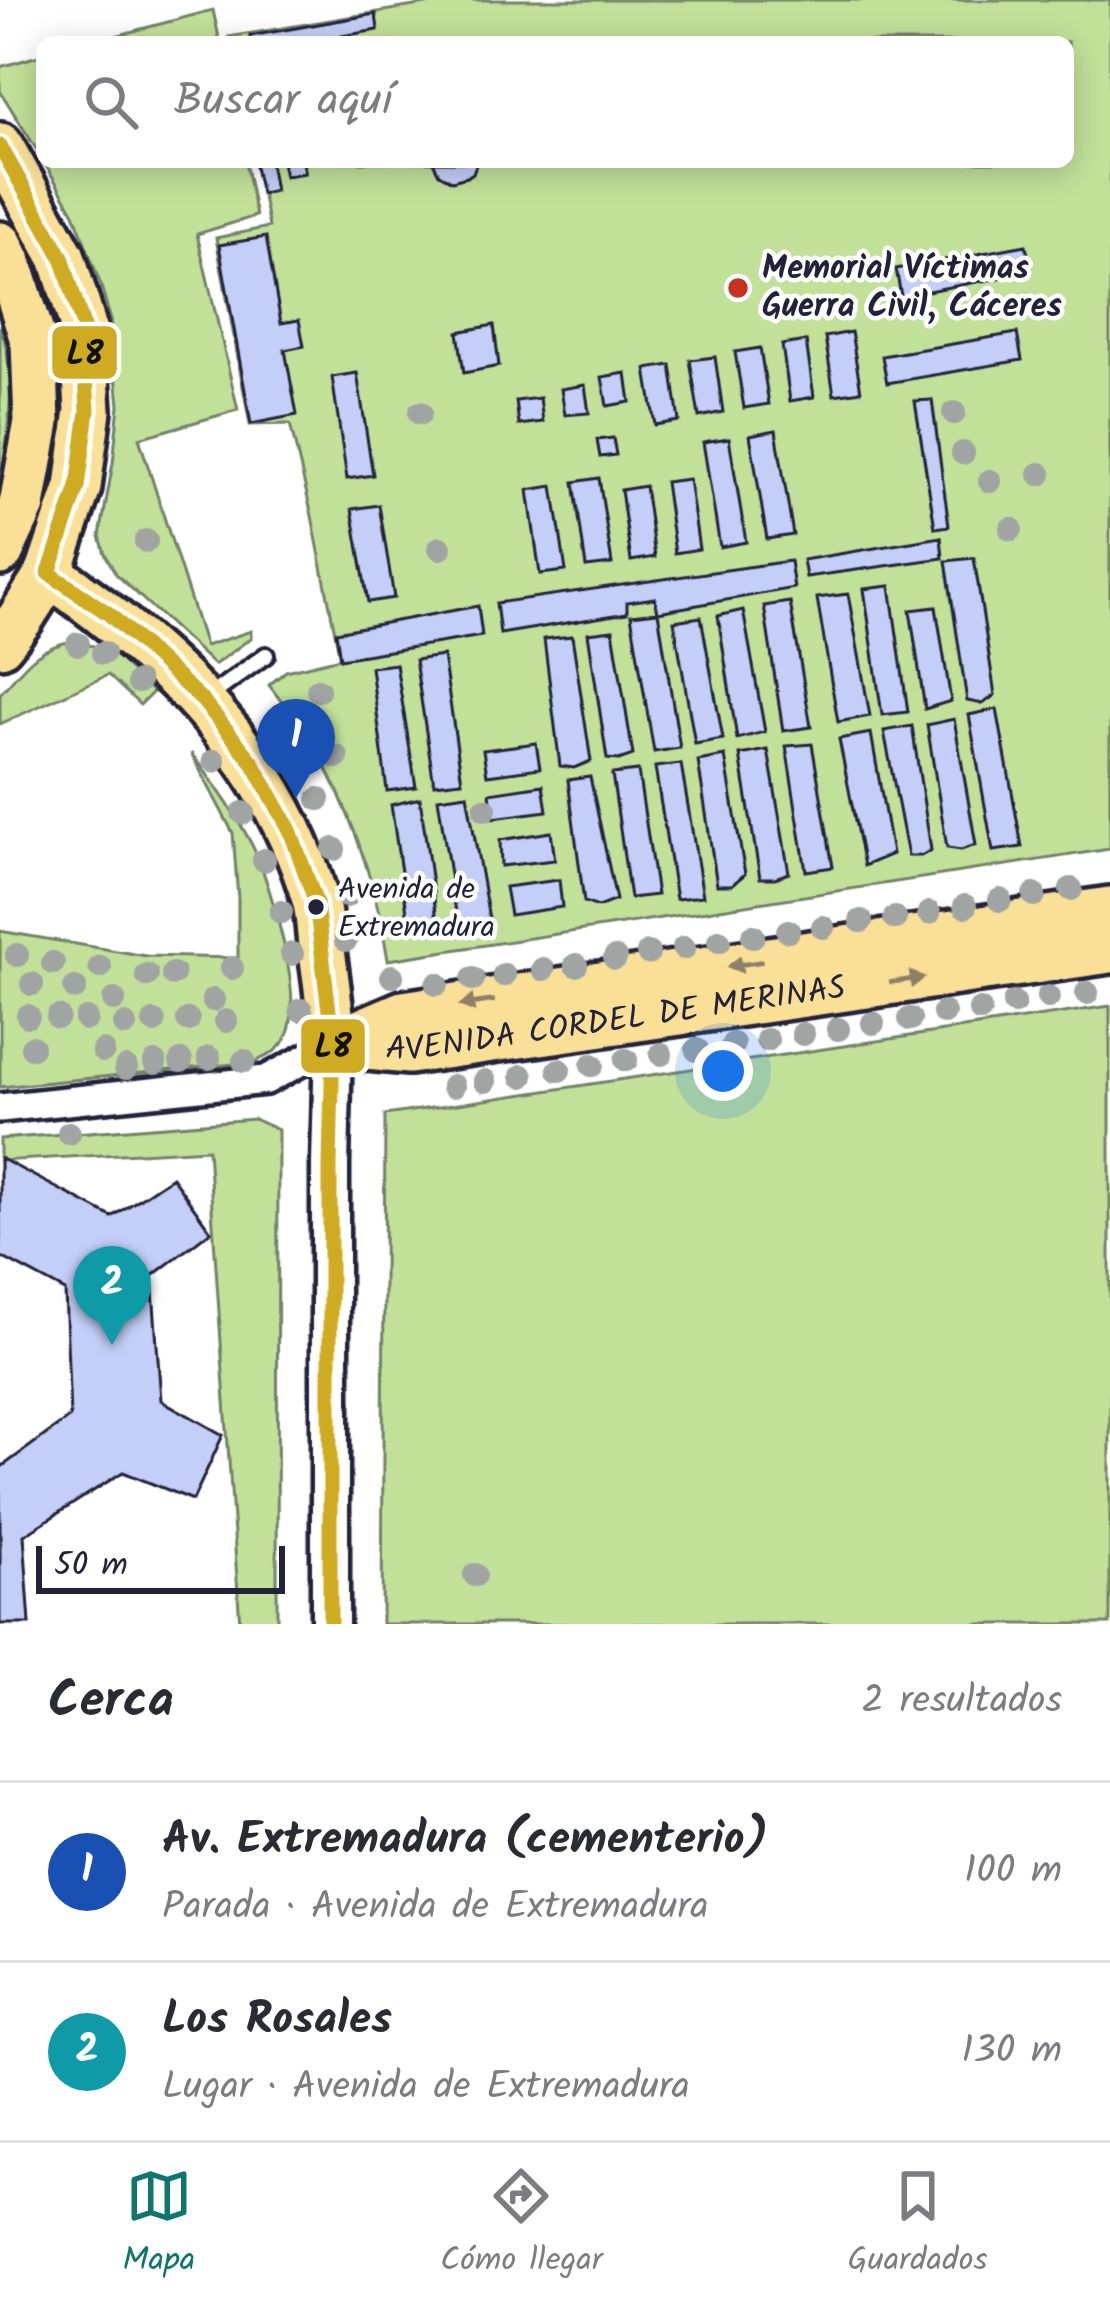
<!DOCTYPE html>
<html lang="es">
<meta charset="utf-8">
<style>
:root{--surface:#fff;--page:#f7f7f7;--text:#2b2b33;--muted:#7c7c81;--line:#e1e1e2;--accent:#0f766e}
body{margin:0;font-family:Kalam,sans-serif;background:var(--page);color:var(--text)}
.scale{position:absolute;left:36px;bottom:30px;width:249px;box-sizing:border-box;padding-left:12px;border:6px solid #22223b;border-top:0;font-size:33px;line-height:42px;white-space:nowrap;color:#22223b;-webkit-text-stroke:9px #fff;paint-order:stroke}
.you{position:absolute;left:723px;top:1071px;width:42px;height:42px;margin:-30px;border:9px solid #fff;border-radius:50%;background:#1a73e8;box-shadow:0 0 0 18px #1a73e833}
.badge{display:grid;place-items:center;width:78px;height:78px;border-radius:50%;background:var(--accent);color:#fff;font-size:39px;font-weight:700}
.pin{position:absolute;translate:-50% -99px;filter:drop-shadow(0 3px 6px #0008)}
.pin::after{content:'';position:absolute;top:63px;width:42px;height:36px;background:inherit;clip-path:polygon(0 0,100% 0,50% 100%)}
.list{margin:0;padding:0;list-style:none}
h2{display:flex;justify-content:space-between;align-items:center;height:156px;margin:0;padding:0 48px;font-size:51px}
h2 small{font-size:39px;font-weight:400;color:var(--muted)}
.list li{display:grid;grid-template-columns:78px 1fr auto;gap:36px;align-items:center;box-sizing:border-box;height:180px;padding:0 48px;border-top:3px solid var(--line)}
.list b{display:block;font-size:45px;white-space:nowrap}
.list p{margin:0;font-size:39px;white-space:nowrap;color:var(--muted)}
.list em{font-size:39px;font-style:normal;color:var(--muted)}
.icon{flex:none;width:66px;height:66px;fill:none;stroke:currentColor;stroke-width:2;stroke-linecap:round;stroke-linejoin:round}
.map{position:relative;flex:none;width:1110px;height:1624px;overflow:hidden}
.search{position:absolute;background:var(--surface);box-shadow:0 6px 30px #0003;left:36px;right:36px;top:36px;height:132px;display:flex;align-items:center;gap:30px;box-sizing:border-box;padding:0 42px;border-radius:18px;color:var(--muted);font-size:45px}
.sheet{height:516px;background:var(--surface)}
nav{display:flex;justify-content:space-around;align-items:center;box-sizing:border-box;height:168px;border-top:3px solid var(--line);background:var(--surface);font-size:33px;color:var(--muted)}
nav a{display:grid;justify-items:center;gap:6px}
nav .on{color:var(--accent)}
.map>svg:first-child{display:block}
.green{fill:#c1e199;stroke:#72826a;stroke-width:3}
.building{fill:#c3cff6;stroke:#22223b;stroke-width:3}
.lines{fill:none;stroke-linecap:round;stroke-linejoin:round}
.service-casing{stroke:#22223b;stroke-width:22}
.minor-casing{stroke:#22223b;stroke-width:36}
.tertiary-casing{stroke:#22223b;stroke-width:45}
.primary-casing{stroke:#22223b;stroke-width:54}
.service{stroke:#fff;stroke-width:14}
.minor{stroke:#fff;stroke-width:27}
.tertiary{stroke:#fff;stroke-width:36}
.primary{stroke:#fadf96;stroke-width:45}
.bus-1-casing{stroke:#fff;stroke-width:24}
.bus-1{stroke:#cfab21;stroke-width:15}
.tree{fill:#a0a5a3}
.oneway{fill:#8e8068}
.poi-dot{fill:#c8321e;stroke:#fff;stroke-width:4.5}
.bus-dot{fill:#22223b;stroke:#fff;stroke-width:4.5}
.labels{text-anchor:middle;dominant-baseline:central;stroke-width:9;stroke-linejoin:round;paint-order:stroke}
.bus-label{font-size:30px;fill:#22223b;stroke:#fff;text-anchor:start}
.poi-label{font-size:33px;font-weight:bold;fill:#22223b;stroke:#fff;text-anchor:start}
.street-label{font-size:33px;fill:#22223b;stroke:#fff}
.line-badge{stroke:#fff;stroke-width:4.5}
.pale-badge-label{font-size:33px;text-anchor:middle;font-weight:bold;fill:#111}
</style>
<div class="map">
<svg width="1110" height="1624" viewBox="0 0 1110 1624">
<rect width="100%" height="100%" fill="#fff"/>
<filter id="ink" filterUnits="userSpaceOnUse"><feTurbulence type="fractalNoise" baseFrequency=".00833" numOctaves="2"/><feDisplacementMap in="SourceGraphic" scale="24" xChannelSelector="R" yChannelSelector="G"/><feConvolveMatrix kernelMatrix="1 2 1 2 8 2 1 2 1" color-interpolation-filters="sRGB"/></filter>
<g filter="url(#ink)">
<path class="green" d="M 450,0 L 1110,0 L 1110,849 L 388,960 C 378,896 357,829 328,771 C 312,740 290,713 269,685 L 286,671 L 340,658 L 312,516 L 290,424 L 250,425 L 216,238 L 269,227 L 256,162 L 1068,162 L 1068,42 L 231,42 L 229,37 Z
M 213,10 L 220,42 L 92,42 Z
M 42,55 L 42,158 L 0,91 L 0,67 Z
M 44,162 L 245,162 L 256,216 L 197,234 L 238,410 L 139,438 L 205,646 L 251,631 L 251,638 L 214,665 L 116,574 L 105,554 L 100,536 L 113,463 L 119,405 L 110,317 L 100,283 L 74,213 Z
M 0,324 C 16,371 11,429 0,477 Z
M 72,641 L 110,650 L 153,692 L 140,705 L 108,675 L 0,724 L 0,694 C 25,667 33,649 72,641 Z
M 191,753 C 214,783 235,812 252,845 C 270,881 308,1007 284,1041 C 277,1052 266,1057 254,1062 L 0,1087 L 0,931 L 146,956 L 238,958 L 238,899 L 233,833 Z
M 1110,1006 L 1110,1624 L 382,1624 L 385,1115 Z
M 254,1119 L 278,1130 L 277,1624 L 240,1624 L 208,1149 L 0,1161 L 0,1139 Z"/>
<path class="building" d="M 376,14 L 378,30 L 305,42 L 251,42 L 250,36 Z
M 254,162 L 270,162 L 275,191 L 261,194 Z
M 282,162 L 303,162 L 305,173 L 285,176 Z
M 433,162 L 477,162 L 473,173 L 467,177 L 452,181 L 439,174 Z
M 266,237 L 281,323 L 299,320 L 304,346 L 285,350 L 297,415 L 251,424 L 219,245 Z
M 1026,245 L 1031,272 L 901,296 L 896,269 Z
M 494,325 L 499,366 L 464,373 L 458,332 Z
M 851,332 L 861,391 L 834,395 L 825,337 Z
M 1017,333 L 1022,360 L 887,383 L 882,356 Z
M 806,341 L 814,397 L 790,401 L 782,345 Z
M 760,348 L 769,404 L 744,408 L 735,352 Z
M 715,357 L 723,412 L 699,417 L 690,360 Z
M 671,365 L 679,421 L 655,425 L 646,369 Z
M 357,373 L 373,475 L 347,479 L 332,377 Z
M 626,373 L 630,402 L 607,406 L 602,377 Z
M 585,385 L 589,413 L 565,415 L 561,389 Z
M 540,398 L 543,422 L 519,425 L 516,401 Z
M 932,400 L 949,526 L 935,528 L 915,401 Z
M 776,430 L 793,535 L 767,539 L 750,435 Z
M 613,438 L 616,455 L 600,457 L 597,440 Z
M 729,438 L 746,542 L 720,547 L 703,442 Z
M 599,478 L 612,564 L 586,567 L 574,482 Z
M 689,479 L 699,549 L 675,553 L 665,482 Z
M 553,486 L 566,571 L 540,574 L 528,490 Z
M 645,486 L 655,557 L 631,561 L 621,490 Z
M 379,505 L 394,598 L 368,602 L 352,509 Z
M 941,537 L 943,558 L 806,577 L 803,560 Z
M 974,558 L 995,695 L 983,704 L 967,701 L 946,561 Z
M 790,561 L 794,588 L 658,612 L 655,598 L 627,602 L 627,613 L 500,634 L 496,603 Z
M 890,586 L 908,712 L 882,715 L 864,589 Z
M 848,594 L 870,716 L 838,722 L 817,598 Z
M 790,602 L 811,727 L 783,731 L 764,606 Z
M 478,606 L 482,636 L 340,659 L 336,632 Z
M 936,607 L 951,701 L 925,709 L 910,610 Z
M 743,610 L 765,732 L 737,739 L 718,616 Z
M 658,612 L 680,748 L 654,752 L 631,615 Z
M 701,617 L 723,739 L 695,744 L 674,621 Z
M 613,630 L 633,755 L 619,760 L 607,759 L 588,633 Z
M 572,636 L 591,761 L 574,768 L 560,766 L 544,639 Z
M 443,656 L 462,781 L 434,784 L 415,660 Z
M 396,664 L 416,787 L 387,791 L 371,667 Z
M 997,709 L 1022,847 L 993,851 L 969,715 Z
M 954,719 L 976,845 L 961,850 L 947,848 L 927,725 Z
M 912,726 L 931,850 L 921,856 L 908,856 L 884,731 Z
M 871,733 L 892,854 L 864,866 L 839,739 Z
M 536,743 L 540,768 L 487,775 L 483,750 Z
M 812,744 L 833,867 L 806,871 L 786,746 Z
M 768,750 L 789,873 L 775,878 L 760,878 L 740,755 Z
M 725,756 L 745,874 L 732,885 L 717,885 L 698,761 Z
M 681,764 L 703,896 L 676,899 L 655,767 Z
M 638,771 L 657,895 L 630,898 L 612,774 Z
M 590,777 L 616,900 L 598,907 L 584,902 L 568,780 Z
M 543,785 L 547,811 L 493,818 L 490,793 Z
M 467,794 L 489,919 L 458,925 L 438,798 Z
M 420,798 L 438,927 L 410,932 L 391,805 Z
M 551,832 L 555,860 L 501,866 L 500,840 Z
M 559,880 L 562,907 L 510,915 L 505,887 Z
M 0,1158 L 112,1217 L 172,1177 L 211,1231 L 152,1276 L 161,1400 L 223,1435 L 193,1500 L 123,1472 L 24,1535 L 30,1624 L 0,1624 L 0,1468 L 70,1417 L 65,1291 L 0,1256 Z"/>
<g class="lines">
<g class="service-casing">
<path id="service" d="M 207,698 L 266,655"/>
</g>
<g class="minor-casing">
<path id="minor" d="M 0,1108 L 266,1080 L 333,1044"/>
</g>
<g class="tertiary-casing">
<path id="tertiary" d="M 330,1624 L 330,1164 L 333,1044"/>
</g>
<g class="primary-casing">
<g id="primary">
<path d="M 0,146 L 62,257 L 83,326 L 88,410 L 78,487 L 49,573 L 20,619 L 0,644"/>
<path d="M 0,245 L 9,264 L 34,343 L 37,422 L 22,505 L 0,552"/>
<path d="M 49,573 C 170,657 272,754 315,899 C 319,913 319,929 321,944 C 326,977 330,1011 333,1044"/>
<path d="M 333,1044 L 403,1014 L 1110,910"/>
<path id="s1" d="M 336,1044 L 409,1051 L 1110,950"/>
</g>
</g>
<use href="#service" class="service"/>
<use href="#minor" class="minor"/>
<use href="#tertiary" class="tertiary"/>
<use href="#primary" class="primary"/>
<g class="bus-1-casing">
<path id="bus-1" d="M 0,146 L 62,257 L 83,326 L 88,410 L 78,487 L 49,573
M 49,573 L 109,614 L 203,701 L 252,761 L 290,830 L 316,903 L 333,1044 L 330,1164 L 330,1624"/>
</g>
<use href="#bus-1" class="bus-1"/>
</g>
<g class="tree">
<circle cx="420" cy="413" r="12"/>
<circle cx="954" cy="413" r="12"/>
<circle cx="963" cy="453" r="12"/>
<circle cx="1040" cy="474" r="12"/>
<circle cx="990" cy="481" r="12"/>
<circle cx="1011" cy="529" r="12"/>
<circle cx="146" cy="541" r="12"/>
<circle cx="440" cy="548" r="12"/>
<circle cx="78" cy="644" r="12"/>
<circle cx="103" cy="653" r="12"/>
<circle cx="138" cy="682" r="12"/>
<circle cx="318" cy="690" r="12"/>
<circle cx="289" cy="757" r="12"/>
<circle cx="337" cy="757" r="12"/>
<circle cx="214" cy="761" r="12"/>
<circle cx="319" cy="799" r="12"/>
<circle cx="485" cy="809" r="12"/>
<circle cx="243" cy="813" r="12"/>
<circle cx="334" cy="849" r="12"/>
<circle cx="264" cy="860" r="12"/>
<circle cx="1071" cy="889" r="12"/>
<circle cx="1034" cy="895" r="12"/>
<circle cx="346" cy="896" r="12"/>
<circle cx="1000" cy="900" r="12"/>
<circle cx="965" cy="906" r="12"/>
<circle cx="281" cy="912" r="12"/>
<circle cx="929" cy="913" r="12"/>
<circle cx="895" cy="918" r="12"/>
<circle cx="861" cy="921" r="12"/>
<circle cx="823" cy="927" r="12"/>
<circle cx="788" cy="931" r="12"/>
<circle cx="753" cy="936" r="12"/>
<circle cx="346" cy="940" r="12"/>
<circle cx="719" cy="941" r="12"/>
<circle cx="684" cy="948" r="12"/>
<circle cx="648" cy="953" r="12"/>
<circle cx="292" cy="954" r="12"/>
<circle cx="17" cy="955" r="12"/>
<circle cx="615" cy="958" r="12"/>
<circle cx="53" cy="963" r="12"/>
<circle cx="576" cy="965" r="12"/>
<circle cx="100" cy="967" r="12"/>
<circle cx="232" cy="968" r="12"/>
<circle cx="543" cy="969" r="12"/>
<circle cx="173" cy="974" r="12"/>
<circle cx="147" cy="975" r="12"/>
<circle cx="504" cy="975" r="12"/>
<circle cx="392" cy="976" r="12"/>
<circle cx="473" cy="979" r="12"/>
<circle cx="32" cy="984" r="12"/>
<circle cx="437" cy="984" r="12"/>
<circle cx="75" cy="988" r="12"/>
<circle cx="1087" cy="993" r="12"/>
<circle cx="1048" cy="997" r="12"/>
<circle cx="114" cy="1000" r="12"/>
<circle cx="213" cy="1000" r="12"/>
<circle cx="1014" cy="1003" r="12"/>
<circle cx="301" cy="1010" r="12"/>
<circle cx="980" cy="1010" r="12"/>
<circle cx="944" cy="1013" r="12"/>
<circle cx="28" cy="1016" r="12"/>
<circle cx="58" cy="1017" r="12"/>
<circle cx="86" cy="1019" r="12"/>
<circle cx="910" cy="1019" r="12"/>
<circle cx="188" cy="1020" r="12"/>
<circle cx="226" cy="1021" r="12"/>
<circle cx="154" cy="1022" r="12"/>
<circle cx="873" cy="1023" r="12"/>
<circle cx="125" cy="1025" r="12"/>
<circle cx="838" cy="1029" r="12"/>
<circle cx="803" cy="1034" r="12"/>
<circle cx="767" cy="1040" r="12"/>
<circle cx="733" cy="1044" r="12"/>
<circle cx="32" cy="1047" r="12"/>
<circle cx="697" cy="1050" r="12"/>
<circle cx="103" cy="1051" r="12"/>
<circle cx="661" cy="1054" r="12"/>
<circle cx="209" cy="1058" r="12"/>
<circle cx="626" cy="1060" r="12"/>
<circle cx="181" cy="1061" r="12"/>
<circle cx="244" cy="1061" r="12"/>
<circle cx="155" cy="1063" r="12"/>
<circle cx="592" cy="1065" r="12"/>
<circle cx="126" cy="1068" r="12"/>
<circle cx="559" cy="1070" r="12"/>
<circle cx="522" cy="1076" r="12"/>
<circle cx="485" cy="1081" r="12"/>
<circle cx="453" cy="1086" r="12"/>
<circle cx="69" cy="1133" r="12"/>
<circle cx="475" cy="1575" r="12"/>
</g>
<defs><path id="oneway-solid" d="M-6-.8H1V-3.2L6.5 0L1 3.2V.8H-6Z" transform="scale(3)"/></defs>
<g class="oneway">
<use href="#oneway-solid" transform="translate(745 964) rotate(172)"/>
<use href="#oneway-solid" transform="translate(907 980) rotate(-8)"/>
<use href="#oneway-solid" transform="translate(477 1003) rotate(172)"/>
</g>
</g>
<circle class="poi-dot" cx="738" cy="288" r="12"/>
<circle class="bus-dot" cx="316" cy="907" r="10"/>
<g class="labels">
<g class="bus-label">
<text x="338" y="890">Avenida de<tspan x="338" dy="38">Extremadura</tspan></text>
</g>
<g class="poi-label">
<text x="762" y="269">Memorial Víctimas<tspan x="762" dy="38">Guerra Civil, Cáceres</tspan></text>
</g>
<g class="street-label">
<text stroke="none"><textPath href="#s1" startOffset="282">AVENIDA CORDEL DE MERINAS</textPath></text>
</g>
</g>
<g class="line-badge">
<rect x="50" y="324" width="69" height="57" rx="12" fill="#cfab21"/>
<rect x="299" y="1017" width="68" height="58" rx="12" fill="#cfab21"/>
</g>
<g class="pale-badge-label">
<text x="85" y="364">L8</text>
<text x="333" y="1057">L8</text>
</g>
</svg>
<div class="scale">50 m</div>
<div class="you"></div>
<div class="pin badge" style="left:296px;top:798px;background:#1a4fb4">1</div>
<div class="pin badge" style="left:112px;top:1345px;background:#0f9aa8">2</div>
<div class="search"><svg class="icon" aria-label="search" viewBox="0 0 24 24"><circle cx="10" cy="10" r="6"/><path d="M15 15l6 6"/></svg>Buscar aquí</div>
</div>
<section class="sheet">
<h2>Cerca<small>2 resultados</small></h2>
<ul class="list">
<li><span class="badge" style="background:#1a4fb4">1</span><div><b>Av. Extremadura (cementerio)</b><p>Parada · Avenida de Extremadura</p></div><em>100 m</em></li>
<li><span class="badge" style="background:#0f9aa8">2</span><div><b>Los Rosales</b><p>Lugar · Avenida de Extremadura</p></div><em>130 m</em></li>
</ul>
</section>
<nav>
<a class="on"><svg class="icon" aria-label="map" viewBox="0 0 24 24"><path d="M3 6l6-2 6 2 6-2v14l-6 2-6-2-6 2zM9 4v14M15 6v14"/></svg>Mapa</a>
<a><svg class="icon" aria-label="directions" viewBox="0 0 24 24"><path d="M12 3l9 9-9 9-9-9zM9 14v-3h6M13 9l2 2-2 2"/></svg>Cómo llegar</a>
<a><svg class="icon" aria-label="saved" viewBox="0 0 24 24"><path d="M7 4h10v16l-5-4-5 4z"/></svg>Guardados</a>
</nav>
